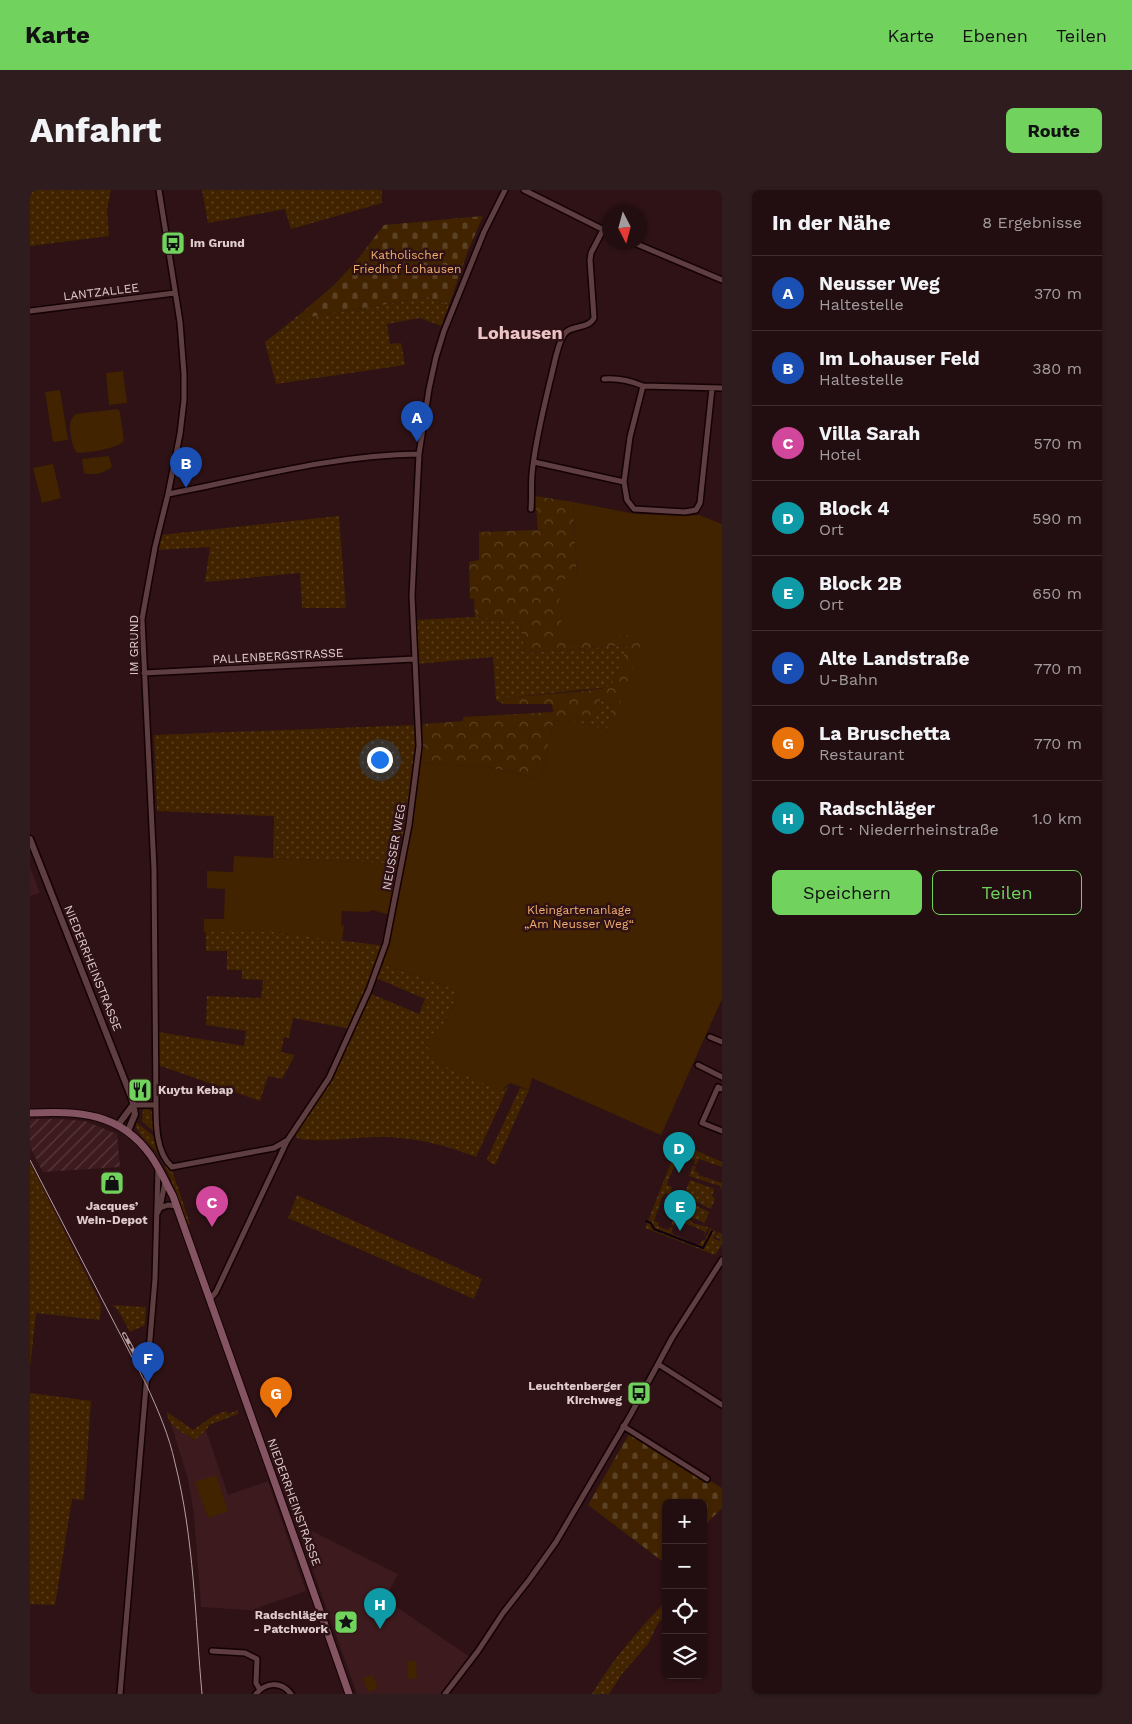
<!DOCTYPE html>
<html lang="de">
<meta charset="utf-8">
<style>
:root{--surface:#220e10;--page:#2e1c1e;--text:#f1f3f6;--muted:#a29c9f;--line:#3f2e30;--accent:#71d35e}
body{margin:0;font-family:"Work Sans",sans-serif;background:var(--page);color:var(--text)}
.controls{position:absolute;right:15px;bottom:15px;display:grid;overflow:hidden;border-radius:8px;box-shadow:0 1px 4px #0004}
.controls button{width:45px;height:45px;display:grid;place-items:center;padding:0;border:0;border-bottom:1px solid var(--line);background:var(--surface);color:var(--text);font:25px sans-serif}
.compass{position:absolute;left:572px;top:15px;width:45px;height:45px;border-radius:50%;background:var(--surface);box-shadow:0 1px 4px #0004;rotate:174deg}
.you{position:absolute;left:349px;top:569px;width:18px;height:18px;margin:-12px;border:4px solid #fff;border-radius:50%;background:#1a73e8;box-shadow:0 0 0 8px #1a73e833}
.badge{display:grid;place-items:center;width:32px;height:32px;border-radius:50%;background:var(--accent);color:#fff;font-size:16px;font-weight:700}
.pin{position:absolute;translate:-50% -41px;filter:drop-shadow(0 1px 2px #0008)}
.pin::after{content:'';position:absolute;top:26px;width:18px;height:15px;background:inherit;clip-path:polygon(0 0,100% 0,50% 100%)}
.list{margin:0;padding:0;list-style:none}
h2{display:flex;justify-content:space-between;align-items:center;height:65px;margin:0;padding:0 20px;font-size:21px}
h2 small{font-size:16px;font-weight:400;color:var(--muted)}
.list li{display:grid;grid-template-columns:32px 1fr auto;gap:15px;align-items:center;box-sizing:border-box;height:75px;padding:0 20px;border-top:1px solid var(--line)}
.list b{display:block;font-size:19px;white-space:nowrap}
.list p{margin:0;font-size:16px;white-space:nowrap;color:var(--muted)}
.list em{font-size:16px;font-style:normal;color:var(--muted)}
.actions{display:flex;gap:10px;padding:15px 20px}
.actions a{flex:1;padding:11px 0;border:1px solid var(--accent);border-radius:8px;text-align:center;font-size:18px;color:var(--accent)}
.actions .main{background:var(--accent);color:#111}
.icon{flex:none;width:28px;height:28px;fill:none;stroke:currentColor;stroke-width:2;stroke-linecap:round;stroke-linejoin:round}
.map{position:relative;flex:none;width:692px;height:1504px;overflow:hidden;border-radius:8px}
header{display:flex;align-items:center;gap:30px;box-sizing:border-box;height:70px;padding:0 25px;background:var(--accent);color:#111}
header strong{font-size:24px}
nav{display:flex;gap:28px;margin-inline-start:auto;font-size:18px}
.intro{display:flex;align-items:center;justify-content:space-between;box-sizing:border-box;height:120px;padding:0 30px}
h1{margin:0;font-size:35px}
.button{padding:12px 22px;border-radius:8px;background:var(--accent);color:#111;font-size:18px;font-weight:700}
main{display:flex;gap:30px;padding:0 30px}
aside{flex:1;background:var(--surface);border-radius:8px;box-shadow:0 1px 4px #0004}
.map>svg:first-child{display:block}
.built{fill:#3c1a1e}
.industrial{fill:url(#industrial-furrows)}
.grass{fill:url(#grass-dots)}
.forest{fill:url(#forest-crowns)}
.cemetery{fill:url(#cemetery-stones)}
.green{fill:#412300}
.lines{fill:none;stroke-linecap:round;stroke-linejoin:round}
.stream{stroke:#0f0012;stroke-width:2}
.minor-casing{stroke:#140103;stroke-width:8}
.tertiary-casing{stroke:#140103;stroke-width:9}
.secondary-casing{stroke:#140103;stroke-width:9}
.minor{stroke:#5e3e40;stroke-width:5}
.tertiary{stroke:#5e3e40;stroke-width:6}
.secondary{stroke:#845462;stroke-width:7}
.tram{stroke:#b6a0a1;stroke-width:1}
.rail-casing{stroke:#b6a0a1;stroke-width:4}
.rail{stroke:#2e1215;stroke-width:2;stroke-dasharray:5.5;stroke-linecap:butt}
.labels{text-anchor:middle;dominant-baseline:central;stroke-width:5;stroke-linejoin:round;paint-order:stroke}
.poi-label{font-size:12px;font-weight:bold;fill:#e0cccd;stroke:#2e1215;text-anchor:start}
.park-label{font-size:12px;fill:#f2af6d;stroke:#2e1215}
.street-label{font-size:12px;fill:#e0cccd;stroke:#2e1215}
.district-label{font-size:18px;font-weight:bold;fill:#ebc3c5;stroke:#2e1215}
</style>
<header>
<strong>Karte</strong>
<nav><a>Karte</a><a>Ebenen</a><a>Teilen</a></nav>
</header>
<div class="intro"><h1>Anfahrt</h1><a class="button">Route</a></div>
<main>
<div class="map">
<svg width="692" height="1504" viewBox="0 0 692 1504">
<defs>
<pattern id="industrial-furrows" width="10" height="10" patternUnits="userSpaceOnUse" patternTransform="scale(1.25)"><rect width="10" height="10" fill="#3c1a1e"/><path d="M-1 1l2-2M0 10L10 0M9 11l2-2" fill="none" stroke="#583a3e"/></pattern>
<pattern id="grass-dots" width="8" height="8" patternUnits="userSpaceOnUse" patternTransform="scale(1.25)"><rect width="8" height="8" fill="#412300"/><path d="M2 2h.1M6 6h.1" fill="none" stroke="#5c4224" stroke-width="1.8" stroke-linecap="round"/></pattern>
<pattern id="forest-crowns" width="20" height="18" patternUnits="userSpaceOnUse" patternTransform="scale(1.25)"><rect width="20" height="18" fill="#412300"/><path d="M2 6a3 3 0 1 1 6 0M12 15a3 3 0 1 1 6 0" fill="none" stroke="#5c4224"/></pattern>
<pattern id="cemetery-stones" width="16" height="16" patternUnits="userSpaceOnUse" patternTransform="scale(1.25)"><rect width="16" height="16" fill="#412300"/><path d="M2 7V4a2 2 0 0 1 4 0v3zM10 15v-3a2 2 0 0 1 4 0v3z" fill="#5c4224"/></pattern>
</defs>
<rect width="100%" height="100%" fill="#2e1215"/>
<path class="built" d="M 0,677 L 10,703 L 0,706 Z
M 141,1234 L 165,1250 L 176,1240 L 198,1305 L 238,1291 L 276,1401 L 230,1417 L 228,1421 L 171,1417 L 164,1325 L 158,1289 Z
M 266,1333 L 368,1384 L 355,1409 L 440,1467 L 411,1504 L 327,1504 Z"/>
<path class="industrial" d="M 0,929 L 29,929 L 55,931 L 87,944 L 90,977 L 13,982 L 0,957 Z"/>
<path class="grass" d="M 0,0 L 81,0 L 77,20 L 79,46 L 0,56 Z
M 172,0 L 352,0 L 352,13 L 261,39 L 255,19 L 178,33 Z
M 398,107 L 419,115 L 411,136 L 390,128 L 357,134 L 360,154 L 371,153 L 375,175 L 246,194 L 235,152 L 263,130 Z
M 309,326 L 316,418 L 272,418 L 270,383 L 175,392 L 180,357 L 127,360 L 130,345 Z
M 445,427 L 490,431 L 495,463 L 599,455 L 581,497 L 472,508 L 473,514 L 466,510 L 463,467 L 387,474 L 385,430 Z
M 569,509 L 582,515 L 577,541 L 558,534 L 547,533 L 551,529 L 567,524 Z
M 385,535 L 386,573 L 371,674 L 243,668 L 244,626 L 127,621 L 124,545 Z
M 176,742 L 246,742 L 355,756 L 321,839 L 263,828 L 259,848 L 254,847 L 251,862 L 265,865 L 252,889 L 238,886 L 230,911 L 128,875 L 128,842 L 214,856 L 216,841 L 176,835 L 177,806 L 231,808 L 233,790 L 212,789 L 212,780 L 197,780 L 197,761 L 176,761 Z
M 350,773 L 416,796 L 428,803 L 415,832 L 395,852 L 471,901 L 478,897 L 446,967 C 414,954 379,946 344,947 C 326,948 282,953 267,948 L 265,943 L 302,888 L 339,803 L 389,824 L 395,809 L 346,788 Z
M 490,898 L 499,900 L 465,975 L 458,971 L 457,969 Z
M 117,918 L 124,923 L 125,938 L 123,941 L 112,931 L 113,919 Z
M 106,932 L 126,948 L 133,972 L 143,983 L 160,1034 L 158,1035 C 149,1011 141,984 127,963 C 120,953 105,944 106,932 Z
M 649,953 L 692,972 L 692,977 L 669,969 L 666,975 L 664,973 L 665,970 L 655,966 L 654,968 L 649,967 L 638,990 L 637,995 L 642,997 L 640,1004 L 636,1003 L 632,1007 L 624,1031 L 629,1033 L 628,1036 L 638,1040 L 640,1037 L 643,1038 L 641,1043 L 665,1054 L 670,1054 L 672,1050 L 675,1050 L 680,1038 L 687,1042 L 683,1048 L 689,1051 L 690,1049 L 685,1047 L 688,1042 L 692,1044 L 692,1054 L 685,1065 L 615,1038 Z
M 0,973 L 71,1114 L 70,1130 L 6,1123 L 0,1178 Z
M 663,975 L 666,977 L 664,981 L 669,983 L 668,985 L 692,993 L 692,999 L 690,998 L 690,996 L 659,986 Z
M 660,990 L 684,999 L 682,1006 L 685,1008 L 681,1019 L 661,1009 L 662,1007 L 655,1003 Z
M 267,1005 L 452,1089 L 444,1109 L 258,1028 Z
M 653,1009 L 679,1022 L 675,1033 L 648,1022 Z
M 646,1024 L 662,1031 L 662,1033 L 678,1037 L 674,1048 L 675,1042 L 663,1036 L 646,1031 L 644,1036 L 641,1035 Z
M 82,1115 L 116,1117 L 115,1135 L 100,1142 L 88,1120 Z
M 0,1203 L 61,1211 L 54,1310 L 42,1309 L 25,1415 L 0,1414 Z
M 208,1220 L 208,1224 L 179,1235 L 177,1239 L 165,1250 C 155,1243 137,1237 137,1222 L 163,1240 L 183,1226 L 196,1221 L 198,1224 Z
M 636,1411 L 636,1426 L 628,1433 L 618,1454 L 592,1484 L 579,1504 L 562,1504 C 582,1470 608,1440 636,1411 Z"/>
<path class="forest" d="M 505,306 L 543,312 L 547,386 L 533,452 L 616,442 L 580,543 L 577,541 L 582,515 L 570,509 L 567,524 L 563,529 L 551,529 L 547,533 L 524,530 L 511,589 L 457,577 L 389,573 L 393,534 L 433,531 L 433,527 L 523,522 L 522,514 L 473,514 L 472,508 L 555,501 L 581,497 L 598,455 L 495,463 L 490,431 L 445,427 L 444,409 L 440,409 L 439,372 L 449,370 L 449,342 L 508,340 Z"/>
<path class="cemetery" d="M 453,26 L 438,61 L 419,115 L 398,107 L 263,130 L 304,95 L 327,70 L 354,35 Z
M 602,1243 L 692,1298 L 692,1318 L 673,1337 L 673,1313 L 636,1313 L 636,1374 L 558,1315 L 599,1244 Z"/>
<path class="green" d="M 93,181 L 97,213 L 79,215 L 76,183 Z
M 30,200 L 38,250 L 23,252 L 15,202 Z
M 88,219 L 90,222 L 94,251 C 87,259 57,263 47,263 C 42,257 40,243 40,235 C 40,230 43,227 46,224 Z
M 79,266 L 82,277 C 75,283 63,286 54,283 L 52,269 Z
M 23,274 L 31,308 L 12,313 L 3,278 Z
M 543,312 L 606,324 L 652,326 L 669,325 L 692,334 L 692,809 L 631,945 L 502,888 L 499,900 L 480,893 L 471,901 L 409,874 L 394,852 L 415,832 L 428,803 L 416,796 L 350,773 L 389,573 L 457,577 L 511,589 L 524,530 L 558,534 L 580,542 L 615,443 L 533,452 L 528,391 L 547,386 Z
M 204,666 L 371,674 L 360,725 L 342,720 L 338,722 L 312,721 L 311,735 L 314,736 L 312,751 L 246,742 L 174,742 L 174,729 L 194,729 L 195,699 L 177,698 L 177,681 L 203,682 Z
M 186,1285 L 198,1321 L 178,1328 L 165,1292 Z
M 377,1471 L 386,1471 L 387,1488 L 378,1489 Z
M 343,1485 L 348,1498 L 338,1502 L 333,1488 Z"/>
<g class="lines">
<path class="stream" d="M 616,1031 L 621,1033 L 624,1039 L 673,1058 L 682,1041"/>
<g class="minor-casing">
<path id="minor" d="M 494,0 L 580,43
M 602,52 L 692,90
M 0,121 L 145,103
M 574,189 C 588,188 601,191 613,196
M 504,272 L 594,292 L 597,310 L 604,319 L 655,322 L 666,320 L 670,313 L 682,198
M 594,292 L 600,247 L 613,196 L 692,198
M 138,304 C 221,288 304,265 389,264
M 501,319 C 502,308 501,296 502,284 C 505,252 513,222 520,191 C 524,177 526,159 533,146 C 539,134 558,140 564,128 L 560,70 L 561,63 L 573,40
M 114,483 L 384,469
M 680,847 L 692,852
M 668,875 L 692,887
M 692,899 L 688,897 L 672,933 L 692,941
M 103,915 L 126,915 C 126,935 126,963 142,977 L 244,958 L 256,951
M 126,915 L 124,679 L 112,429 L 125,357 L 138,304 L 150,244 L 154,210 L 154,184 L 150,132 L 129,0
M 130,1018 L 138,1015 L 147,1016
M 127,1024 L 130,1018 L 135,992
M 180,1109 L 186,1102 L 257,951 L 299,888 L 339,800 L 356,753 L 379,635 L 389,556 L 382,406 L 389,264 L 399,199 L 406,167 L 414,141 L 454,42 L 475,0
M 628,1174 L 692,1215
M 593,1236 L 677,1289
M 182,1461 L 215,1463 L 227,1469 L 226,1493 L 230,1500
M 90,1504 L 121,1137 L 125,1089 L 128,978
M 226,1504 C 236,1492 251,1491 261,1504
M 415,1504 L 448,1461 L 473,1423 L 499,1390 L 526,1352 L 601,1224 L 642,1148 L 692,1070"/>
</g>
<g class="tertiary-casing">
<path id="tertiary" d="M 0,649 L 102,909 L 105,924 L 98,941
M 88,935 L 103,915"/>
</g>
<g class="secondary-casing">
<path id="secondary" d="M 0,923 C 49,921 90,922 121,966 C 130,979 136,993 143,1006 L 274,1375 L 319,1504"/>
</g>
<use href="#minor" class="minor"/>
<use href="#tertiary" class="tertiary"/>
<use href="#secondary" class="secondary"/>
<path class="tram" d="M 0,970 L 116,1194 C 128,1220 139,1245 145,1273 C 164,1348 165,1427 172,1504"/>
<g class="rail-casing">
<path id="rail" d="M 94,1144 L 111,1175"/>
</g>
<use href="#rail" class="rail"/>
</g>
<defs>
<g id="bus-square" transform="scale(1.25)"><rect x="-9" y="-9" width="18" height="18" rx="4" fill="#71d35e" stroke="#2e1215"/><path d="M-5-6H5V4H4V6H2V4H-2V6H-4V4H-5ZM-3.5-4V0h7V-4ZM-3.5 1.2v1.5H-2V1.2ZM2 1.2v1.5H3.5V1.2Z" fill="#111"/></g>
<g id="restaurant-square" transform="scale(1.25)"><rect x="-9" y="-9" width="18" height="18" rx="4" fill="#71d35e" stroke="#2e1215"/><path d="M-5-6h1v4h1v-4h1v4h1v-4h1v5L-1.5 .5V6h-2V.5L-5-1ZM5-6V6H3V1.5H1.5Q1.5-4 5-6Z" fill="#111"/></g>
<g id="shop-square" transform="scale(1.25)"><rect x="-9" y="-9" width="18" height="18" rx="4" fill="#71d35e" stroke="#2e1215"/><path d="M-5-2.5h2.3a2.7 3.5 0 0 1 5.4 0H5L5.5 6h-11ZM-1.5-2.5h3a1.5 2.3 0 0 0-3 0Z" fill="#111"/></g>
<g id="sight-square" transform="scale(1.25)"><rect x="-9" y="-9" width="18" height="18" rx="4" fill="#71d35e" stroke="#2e1215"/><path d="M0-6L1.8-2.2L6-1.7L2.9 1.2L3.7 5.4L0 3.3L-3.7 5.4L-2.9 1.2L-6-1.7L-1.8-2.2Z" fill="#111"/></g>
</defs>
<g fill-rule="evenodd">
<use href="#bus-square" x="143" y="53"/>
<use href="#restaurant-square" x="110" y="900"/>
<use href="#shop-square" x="82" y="993"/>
<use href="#bus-square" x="609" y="1203"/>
<use href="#sight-square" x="316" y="1432"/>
</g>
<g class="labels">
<g class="poi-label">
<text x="160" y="53">Im Grund</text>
<text x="128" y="900">Kuytu Kebap</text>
<text x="82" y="1016" text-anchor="middle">Jacques’<tspan x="82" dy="14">Wein-Depot</tspan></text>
<text x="592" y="1196" text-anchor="end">Leuchtenberger<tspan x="592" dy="14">Kirchweg</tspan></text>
<text x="298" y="1425" text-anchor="end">Radschläger<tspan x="298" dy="14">- Patchwork</tspan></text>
</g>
<g class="park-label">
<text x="377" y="65">Katholischer<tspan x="377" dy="14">Friedhof Lohausen</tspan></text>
<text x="549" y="720">Kleingartenanlage<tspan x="549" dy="14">„Am Neusser Weg“</tspan></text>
</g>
<g class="street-label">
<text transform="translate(71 102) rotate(-7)">LANTZALLEE</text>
<text transform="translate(104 455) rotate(-90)">IM GRUND</text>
<text transform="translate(248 466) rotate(-3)">PALLENBERGSTRASSE</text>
<text transform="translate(364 657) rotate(-80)">NEUSSER WEG</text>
<text transform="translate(63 778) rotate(68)">NIEDERRHEINSTRASSE</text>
<text transform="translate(264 1312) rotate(70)">NIEDERRHEINSTRASSE</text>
</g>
<g class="district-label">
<text x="490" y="142">Lohausen</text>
</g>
</g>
</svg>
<div class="controls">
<button>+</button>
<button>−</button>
<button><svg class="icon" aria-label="locate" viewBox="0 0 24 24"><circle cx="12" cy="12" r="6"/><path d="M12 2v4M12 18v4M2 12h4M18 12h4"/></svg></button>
<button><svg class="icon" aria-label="layers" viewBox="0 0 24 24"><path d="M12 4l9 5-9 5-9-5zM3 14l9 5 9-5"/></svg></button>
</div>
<svg class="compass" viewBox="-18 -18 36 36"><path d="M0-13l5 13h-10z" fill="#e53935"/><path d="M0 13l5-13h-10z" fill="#a29c9f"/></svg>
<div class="you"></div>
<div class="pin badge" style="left:387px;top:252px;background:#1a4fb4">A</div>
<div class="pin badge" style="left:156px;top:298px;background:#1a4fb4">B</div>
<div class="pin badge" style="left:182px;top:1037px;background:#d1479c">C</div>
<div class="pin badge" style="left:649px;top:983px;background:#0f9aa8">D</div>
<div class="pin badge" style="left:650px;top:1041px;background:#0f9aa8">E</div>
<div class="pin badge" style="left:118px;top:1193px;background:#1a4fb4">F</div>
<div class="pin badge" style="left:246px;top:1228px;background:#e8710a">G</div>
<div class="pin badge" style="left:350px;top:1439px;background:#0f9aa8">H</div>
</div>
<aside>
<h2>In der Nähe<small>8 Ergebnisse</small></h2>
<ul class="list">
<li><span class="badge" style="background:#1a4fb4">A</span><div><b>Neusser Weg</b><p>Haltestelle</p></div><em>370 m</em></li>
<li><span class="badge" style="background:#1a4fb4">B</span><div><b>Im Lohauser Feld</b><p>Haltestelle</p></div><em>380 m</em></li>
<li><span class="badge" style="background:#d1479c">C</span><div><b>Villa Sarah</b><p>Hotel</p></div><em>570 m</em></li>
<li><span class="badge" style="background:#0f9aa8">D</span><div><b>Block 4</b><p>Ort</p></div><em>590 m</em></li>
<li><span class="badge" style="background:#0f9aa8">E</span><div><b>Block 2B</b><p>Ort</p></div><em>650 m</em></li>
<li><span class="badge" style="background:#1a4fb4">F</span><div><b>Alte Landstraße</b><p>U-Bahn</p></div><em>770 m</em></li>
<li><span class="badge" style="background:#e8710a">G</span><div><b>La Bruschetta</b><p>Restaurant</p></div><em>770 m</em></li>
<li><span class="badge" style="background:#0f9aa8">H</span><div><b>Radschläger</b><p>Ort · Niederrheinstraße</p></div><em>1.0 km</em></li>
</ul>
<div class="actions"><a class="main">Speichern</a><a>Teilen</a></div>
</aside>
</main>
